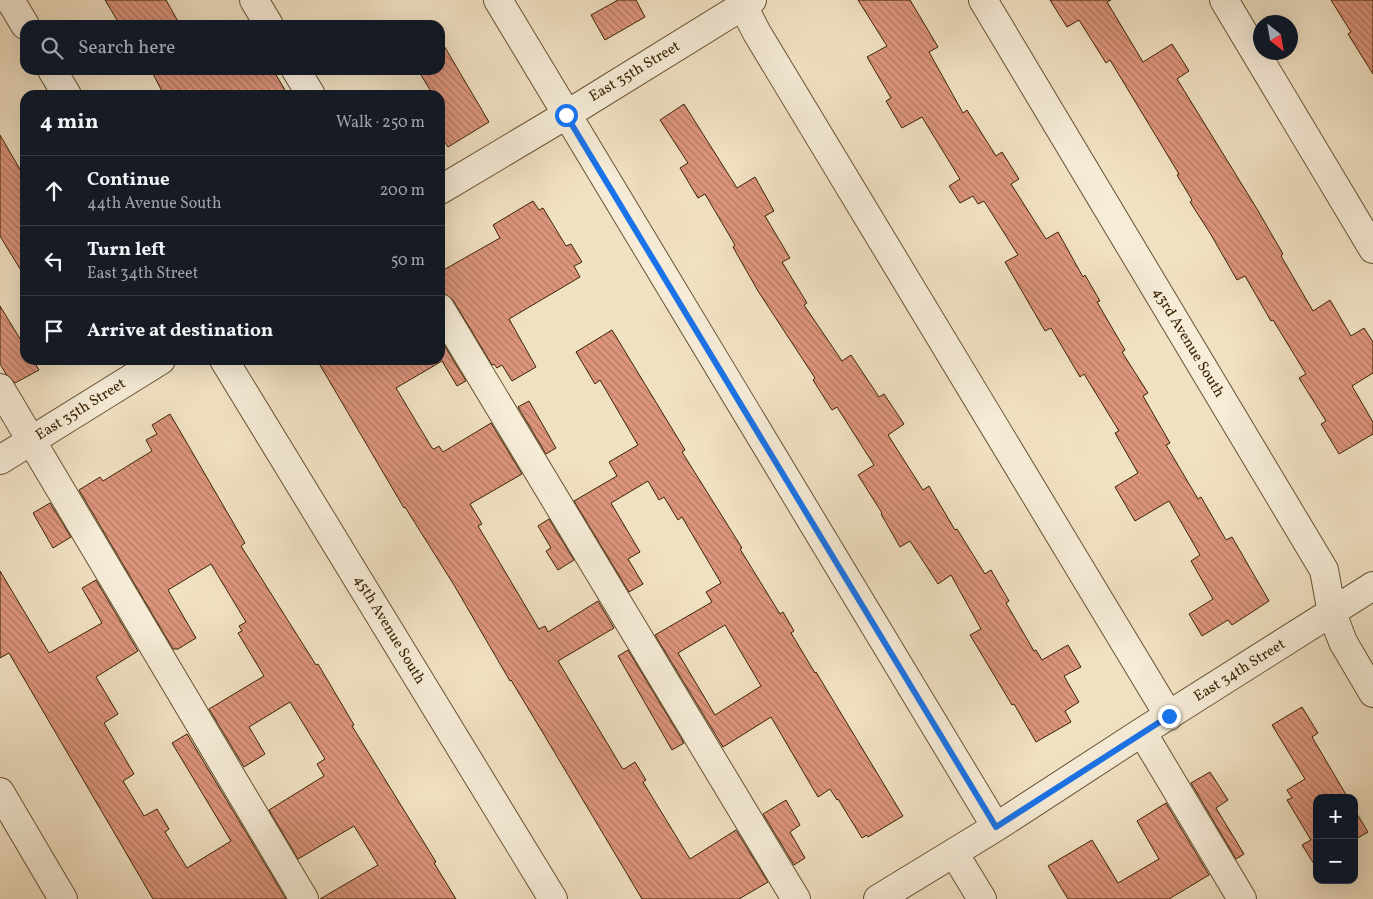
<!DOCTYPE html>
<meta charset="utf-8">
<style>
:root{--surface:#171b24;--page:#20242c;--text:#f1f3f6;--muted:#9ea1a6;--line:#363941}
body{margin:0;font-family:Vollkorn,serif;background:var(--page);color:var(--text)}
.controls{position:absolute;right:15px;bottom:15px;display:grid;overflow:hidden;border-radius:10px;box-shadow:0 5px 20px #0002}
.controls button{width:45px;height:45px;display:grid;place-items:center;padding:0;border:0;border-bottom:1px solid var(--line);background:var(--surface);color:var(--text);font:25px sans-serif}
.compass{position:absolute;left:1253px;top:15px;width:45px;height:45px;border-radius:50%;background:var(--surface);box-shadow:0 5px 20px #0002;rotate:149deg}
.stop{position:absolute;width:15px;height:15px;margin:-11px;border:4px solid #1a73e8;border-radius:50%;background:#fff}
.stop.end{background:#1a73e8;border-color:#fff;box-shadow:0 1px 5px #0008}
.list{margin:0;padding:0;list-style:none}
h2{display:flex;justify-content:space-between;align-items:center;height:65px;margin:0;padding:0 20px;font-size:21px}
h2 small{font-size:16px;font-weight:400;color:var(--muted)}
.list li{display:grid;grid-template-columns:32px 1fr auto;gap:15px;align-items:center;box-sizing:border-box;height:70px;padding:0 20px;border-top:1px solid var(--line)}
.list b{display:block;font-size:19px;white-space:nowrap}
.list p{margin:0;font-size:16px;white-space:nowrap;color:var(--muted)}
.list em{font-size:16px;font-style:normal;color:var(--muted)}
.icon{flex:none;width:28px;height:28px;fill:none;stroke:currentColor;stroke-width:2;stroke-linecap:round;stroke-linejoin:round}
.map{position:relative;flex:none;width:1373px;height:899px;overflow:hidden}
.search{position:absolute;background:var(--surface);box-shadow:0 5px 20px #0002;left:20px;top:20px;width:425px;height:55px;display:flex;align-items:center;gap:12px;box-sizing:border-box;padding:0 18px;border-radius:15px;color:var(--muted);font-size:19px}
.panel{position:absolute;background:var(--surface);box-shadow:0 5px 20px #0002;left:20px;top:90px;width:425px;height:275px;border-radius:15px}
.map>svg:first-child{display:block}
.building{fill:url(#building-back-hatch);stroke:#3a2402;fill-rule:evenodd}
.lines{fill:none;stroke-linecap:round;stroke-linejoin:round}
.minor-casing{stroke:#685332;stroke-width:30}
.minor{stroke:#f6ecd8;stroke-width:28}
.route{stroke:#1a73e8;stroke-width:6}
.labels{text-anchor:middle;dominant-baseline:central;stroke-width:4;stroke-linejoin:round;paint-order:stroke}
.street-label{font-size:15px;fill:#3a2402;stroke:#f6ecd8}
</style>
<div class="map">
<svg width="1373" height="899" viewBox="0 0 1373 899">
<defs>
<pattern id="building-back-hatch" width="6" height="6" patternUnits="userSpaceOnUse" patternTransform="scale(1.25)"><rect width="6" height="6" fill="#dd957d"/><path d="M-1 5l2 2M0 0l6 6M5-1l2 2" fill="none" stroke="#b47964"/></pattern>
</defs>
<rect width="100%" height="100%" fill="#f1e1c3"/>
<filter id="stains"><feTurbulence type="fractalNoise" baseFrequency=".004" numOctaves="4"/><feColorMatrix values="0 0 0 0 .2 0 0 0 0 .09 0 0 0 0 .02 0 0 0 .5 -.17"/></filter>
<radialGradient id="worn" r=".72"><stop offset=".6" stop-color="#630" stop-opacity="0"/><stop offset="1" stop-color="#630" stop-opacity=".3"/></radialGradient>
<path class="building" d="M 105,0 L 166,0 L 180,25 L 120,25 Z
M 618,0 L 636,0 L 645,17 L 605,40 L 591,15 Z
M 858,0 L 910,0 L 938,47 L 929,52 L 963,113 L 967,110 L 996,156 L 1002,152 L 1019,179 L 1011,184 L 1046,239 L 1058,232 L 1083,277 L 1085,275 L 1100,301 L 1097,302 L 1125,350 L 1122,352 L 1148,393 L 1143,396 L 1170,443 L 1166,445 L 1198,499 L 1201,497 L 1226,540 L 1232,537 L 1269,601 L 1232,625 L 1228,620 L 1202,636 L 1189,614 L 1213,599 L 1191,561 L 1200,555 L 1169,501 L 1135,521 L 1115,487 L 1138,473 L 1115,433 L 1119,431 L 1084,374 L 1080,377 L 1051,328 L 1045,331 L 1023,293 L 1005,262 L 1018,255 L 984,201 L 978,204 L 973,196 L 960,203 L 949,186 L 960,179 L 922,117 L 902,128 L 886,101 L 891,98 L 867,57 L 887,46 Z
M 1050,0 L 1111,0 L 1107,2 L 1143,62 L 1172,44 L 1189,71 L 1177,79 L 1257,209 L 1283,254 L 1281,256 L 1313,311 L 1330,300 L 1351,336 L 1364,328 L 1373,342 L 1373,373 L 1352,386 L 1373,422 L 1373,434 L 1339,454 L 1321,424 L 1326,421 L 1299,378 L 1306,374 L 1273,320 L 1271,321 L 1245,276 L 1237,280 L 1210,233 L 1190,202 L 1192,200 L 1177,175 L 1179,174 L 1110,60 L 1106,63 L 1079,20 L 1067,27 Z
M 1331,0 L 1373,0 L 1373,74 L 1348,34 L 1351,32 Z
M 440,39 L 489,122 L 448,147 L 440,134 L 440,95 L 433,95 L 418,70 L 440,70 Z
M 151,70 L 205,70 L 206,71 L 208,70 L 273,70 L 288,95 L 164,95 Z
M 684,104 L 737,188 L 755,177 L 774,211 L 765,216 L 790,258 L 782,262 L 807,303 L 804,305 L 842,361 L 851,355 L 879,397 L 884,394 L 904,424 L 888,435 L 923,490 L 929,486 L 955,530 L 957,529 L 985,574 L 991,570 L 1009,601 L 1006,603 L 1034,651 L 1036,650 L 1042,660 L 1068,645 L 1081,667 L 1064,676 L 1079,702 L 1065,711 L 1071,722 L 1036,742 L 1014,704 L 1012,705 L 970,635 L 981,629 L 951,575 L 938,584 L 910,541 L 900,547 L 881,514 L 882,513 L 858,475 L 874,465 L 837,407 L 832,410 L 813,380 L 815,378 L 758,291 L 733,247 L 735,245 L 705,194 L 698,198 L 680,168 L 688,163 L 660,120 Z
M 0,135 L 25,178 L 25,277 L 0,236 Z
M 533,201 L 539,210 L 543,208 L 566,246 L 571,244 L 582,262 L 574,266 L 580,277 L 509,319 L 536,367 L 512,381 L 502,365 L 497,368 L 494,364 L 492,365 L 453,300 L 444,293 L 440,286 L 440,272 L 500,238 L 493,225 Z
M 0,306 L 25,347 L 25,360 L 33,360 L 39,370 L 15,383 L 6,374 L 0,364 Z
M 612,330 L 685,450 L 682,452 L 742,548 L 740,549 L 780,614 L 783,612 L 794,631 L 791,633 L 815,673 L 816,672 L 903,816 L 868,837 L 867,835 L 862,838 L 838,799 L 837,800 L 830,789 L 818,797 L 771,717 L 723,747 L 655,635 L 712,602 L 706,592 L 721,583 L 682,517 L 678,520 L 664,497 L 659,500 L 648,481 L 611,503 L 640,552 L 628,559 L 643,584 L 629,592 L 574,501 L 617,476 L 609,462 L 638,445 L 600,380 L 595,384 L 576,352 ZM 725,625 L 761,686 L 715,715 L 678,653 Z
M 440,338 L 466,381 L 457,386 L 442,361 L 396,388 L 432,448 L 434,449 L 439,446 L 443,452 L 491,423 L 522,474 L 470,504 L 482,524 L 478,526 L 539,629 L 545,626 L 548,632 L 598,601 L 614,628 L 558,661 L 622,768 L 624,769 L 635,762 L 646,780 L 643,782 L 690,859 L 736,830 L 768,882 L 739,899 L 642,899 L 543,733 L 511,680 L 510,681 L 454,585 L 405,507 L 404,508 L 317,360 L 441,360 Z
M 529,401 L 556,448 L 546,454 L 518,407 Z
M 170,414 L 245,543 L 241,546 L 316,665 L 318,664 L 354,725 L 352,726 L 436,862 L 434,863 L 456,899 L 320,899 L 378,865 L 354,826 L 298,859 L 269,810 L 324,776 L 317,764 L 325,759 L 290,702 L 249,727 L 265,754 L 244,767 L 209,709 L 264,676 L 238,633 L 242,631 L 239,626 L 246,622 L 211,564 L 168,590 L 196,638 L 178,649 L 173,649 L 79,490 L 100,477 L 103,481 L 152,451 L 146,440 L 157,434 L 152,425 Z
M 50,503 L 71,537 L 53,548 L 33,513 Z
M 549,519 L 574,560 L 558,570 L 546,551 L 551,548 L 538,526 Z
M 0,571 L 49,653 L 102,623 L 82,588 L 96,580 L 138,651 L 96,677 L 118,714 L 104,723 L 134,774 L 123,781 L 144,816 L 157,809 L 169,829 L 165,832 L 187,868 L 231,841 L 172,743 L 187,734 L 286,899 L 153,899 L 9,653 L 0,658 Z
M 628,650 L 684,743 L 672,750 L 618,656 Z
M 1302,707 L 1318,733 L 1312,737 L 1348,798 L 1317,798 L 1317,863 L 1314,864 L 1302,845 L 1311,840 L 1287,800 L 1292,798 L 1287,790 L 1305,779 L 1272,725 Z
M 1210,772 L 1228,800 L 1216,808 L 1244,854 L 1236,859 L 1191,783 Z
M 786,800 L 800,825 L 790,832 L 805,858 L 794,865 L 763,814 Z
M 1166,803 L 1209,875 L 1169,899 L 1068,899 L 1048,866 L 1092,840 L 1118,883 L 1159,859 L 1137,821 Z
M 1354,809 L 1368,832 L 1354,840 Z"/>
<g class="lines">
<g class="minor-casing">
<path id="minor" d="M 10,0 L 25,25
M 254,0 L 269,25
M 498,0 L 996,827
M 740,0 L 757,33 L 1169,716
M 983,0 L 1324,570 L 1332,613 L 1343,642 L 1373,693
M 1224,0 L 1373,249
M 52,70 L 67,95
M 296,70 L 311,95
M 440,190 L 566,115 L 752,0
M 440,308 L 796,899
M 224,360 L 553,899
M 0,388 L 304,899
M 0,460 L 161,360
M 1142,732 L 1242,899
M 0,792 L 63,899
M 954,853 L 982,899
M 878,899 L 996,827 L 1142,732 L 1373,586"/>
</g>
<use href="#minor" class="minor"/>
</g>
<g class="lines">
<path class="route" d="M 566,115 L 996,827 L 1169,716"/>
</g>
<g class="labels">
<g class="street-label">
<text transform="translate(635 72) rotate(-31)">East 35th Street</text>
<text transform="translate(1188 343) rotate(59)">43rd Avenue South</text>
<text transform="translate(81 410) rotate(-32)">East 35th Street</text>
<text transform="translate(389 630) rotate(59)">45th Avenue South</text>
<text transform="translate(1240 671) rotate(-32)">East 34th Street</text>
</g>
</g>
<rect width="100%" height="100%" filter="url(#stains)"/>
<rect width="100%" height="100%" fill="url(#worn)"/>
</svg>
<div class="controls">
<button>+</button>
<button>−</button>
</div>
<svg class="compass" viewBox="-18 -18 36 36"><path d="M0-13l5 13h-10z" fill="#e53935"/><path d="M0 13l5-13h-10z" fill="#9ea1a6"/></svg>
<div class="stop" style="left:566px;top:115px"></div>
<div class="stop end" style="left:1169px;top:716px"></div>
<div class="search"><svg class="icon" aria-label="search" viewBox="0 0 24 24"><circle cx="10" cy="10" r="6"/><path d="M15 15l6 6"/></svg>Search here</div>
<section class="panel">
<h2>4 min<small>Walk · 250 m</small></h2>
<ul class="list">
<li><svg class="icon" aria-label="ahead" viewBox="0 0 24 24"><path d="M12 20V5M6 11l6-6 6 6"/></svg><div><b>Continue</b><p>44th Avenue South</p></div><em>200 m</em></li>
<li><svg class="icon" aria-label="left" viewBox="0 0 24 24"><path d="M17 20v-9H6M10 6l-5 5 5 5"/></svg><div><b>Turn left</b><p>East 34th Street</p></div><em>50 m</em></li>
<li><svg class="icon" aria-label="arrive" viewBox="0 0 24 24"><path d="M6 21V4h12l-3 4 3 4H6"/></svg><div><b>Arrive at destination</b></div></li>
</ul>
</section>
</div>
